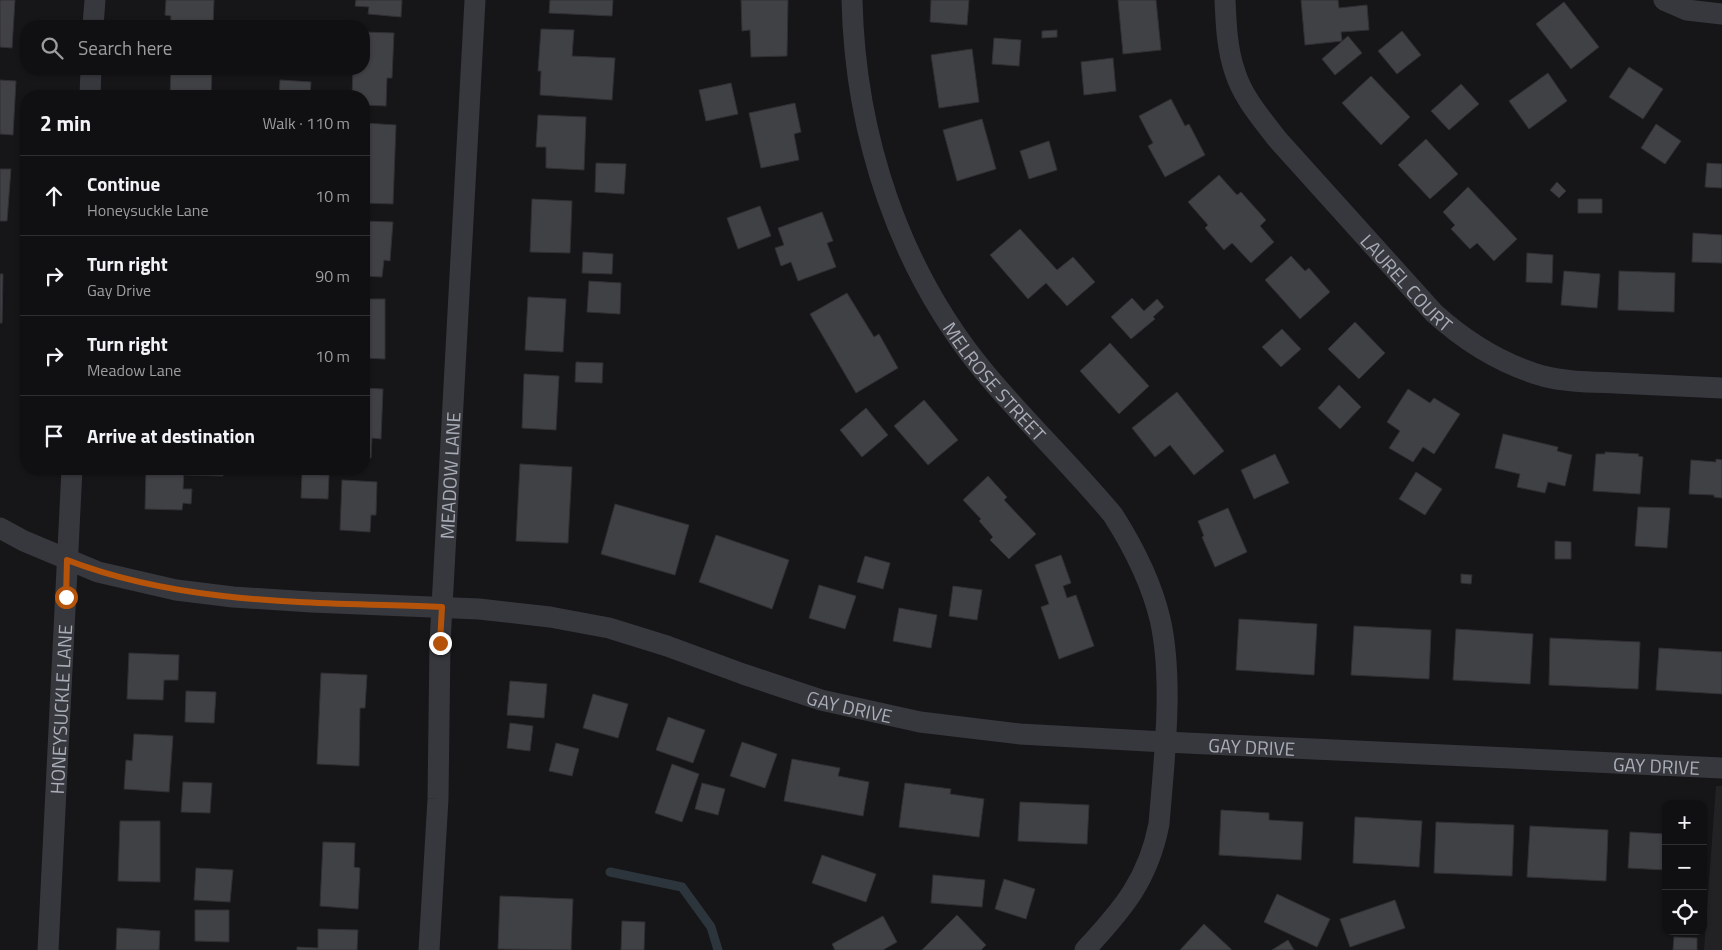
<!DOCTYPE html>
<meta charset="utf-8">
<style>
:root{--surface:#101012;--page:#19191b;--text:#f1f3f6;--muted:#9c9d9f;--line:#303032}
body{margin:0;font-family:"Titillium Web",sans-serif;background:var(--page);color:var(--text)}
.controls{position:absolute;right:15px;bottom:15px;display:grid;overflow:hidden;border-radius:10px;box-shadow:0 1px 4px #0004}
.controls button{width:45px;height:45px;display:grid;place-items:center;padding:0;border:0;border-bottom:1px solid var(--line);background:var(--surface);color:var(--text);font:25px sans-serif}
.stop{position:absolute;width:15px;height:15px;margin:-11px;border:4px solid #b45309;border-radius:50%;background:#fff}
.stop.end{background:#b45309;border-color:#fff;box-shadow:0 1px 5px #0008}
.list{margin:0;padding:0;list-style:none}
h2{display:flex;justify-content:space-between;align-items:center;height:65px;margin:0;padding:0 20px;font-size:21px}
h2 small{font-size:16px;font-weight:400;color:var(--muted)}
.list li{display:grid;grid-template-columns:32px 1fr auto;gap:15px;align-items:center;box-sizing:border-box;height:80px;padding:0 20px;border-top:1px solid var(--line)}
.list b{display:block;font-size:19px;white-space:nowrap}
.list p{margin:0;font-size:16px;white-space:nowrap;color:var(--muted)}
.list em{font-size:16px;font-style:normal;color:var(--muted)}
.icon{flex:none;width:28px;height:28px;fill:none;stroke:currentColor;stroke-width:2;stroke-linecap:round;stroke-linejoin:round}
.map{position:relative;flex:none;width:1722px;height:950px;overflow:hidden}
.search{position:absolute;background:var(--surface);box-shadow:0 1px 4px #0004;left:20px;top:20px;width:350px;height:55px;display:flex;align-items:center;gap:12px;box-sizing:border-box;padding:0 18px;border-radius:20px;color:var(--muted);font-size:19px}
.panel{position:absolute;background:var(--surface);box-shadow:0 1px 4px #0004;left:20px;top:90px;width:350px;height:385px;border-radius:20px}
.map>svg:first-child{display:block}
.built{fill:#222225}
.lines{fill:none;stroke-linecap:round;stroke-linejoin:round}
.stream{stroke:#2c353c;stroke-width:9}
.building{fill:#404145;stroke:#303034}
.street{stroke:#37383d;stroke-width:21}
.route{stroke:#b45309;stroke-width:6}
.labels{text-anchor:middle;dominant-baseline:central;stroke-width:4;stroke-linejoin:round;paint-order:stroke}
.street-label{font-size:19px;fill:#a8adb8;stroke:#111113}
</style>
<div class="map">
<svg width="1722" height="950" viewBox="0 0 1722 950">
<rect width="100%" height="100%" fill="#161618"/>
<path class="built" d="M 1716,786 L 1722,786 L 1722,950 L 1704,950 Z"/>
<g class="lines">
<path class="stream" d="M 610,872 L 682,887 L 711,927 L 718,950"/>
</g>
<path class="building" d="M 0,0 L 15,0 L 12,48 L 0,47 Z
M 166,0 L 214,0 L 213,26 L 170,26 L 171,16 L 165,15 Z
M 356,0 L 402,0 L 401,17 L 368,14 L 369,7 L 355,6 Z
M 550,0 L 613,0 L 612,16 L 549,13 Z
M 741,0 L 788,0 L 787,56 L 751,57 L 750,30 L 742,31 Z
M 931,0 L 969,0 L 967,25 L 930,22 Z
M 1118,0 L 1156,0 L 1161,50 L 1123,54 Z
M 1301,0 L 1338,0 L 1339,8 L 1367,5 L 1369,30 L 1341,32 L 1342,41 L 1305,45 Z
M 1564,2 L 1599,47 L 1571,69 L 1536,24 Z
M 541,29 L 574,30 L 572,56 L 615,58 L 612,100 L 540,95 L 541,71 L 538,71 Z
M 1057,30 L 1057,37 L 1042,38 L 1042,31 Z
M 1402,31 L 1421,55 L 1397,74 L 1378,51 Z
M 364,32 L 394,33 L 392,78 L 387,78 L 386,106 L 364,105 L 364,96 L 352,96 L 353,69 L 364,69 Z
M 1348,36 L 1362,53 L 1335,75 L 1322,59 Z
M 994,38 L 1021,40 L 1019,66 L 992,64 Z
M 972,49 L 979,102 L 939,108 L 931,55 Z
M 1113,58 L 1116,91 L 1084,95 L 1081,62 Z
M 1629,67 L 1663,89 L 1643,119 L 1609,97 Z
M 171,69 L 212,69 L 211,96 L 170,96 Z
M 1548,73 L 1567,101 L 1529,129 L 1509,101 Z
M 1371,76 L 1410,117 L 1381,145 L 1342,103 Z
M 0,80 L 16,81 L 13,135 L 0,134 Z
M 280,80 L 311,82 L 310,96 L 279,96 Z
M 731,83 L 738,114 L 706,121 L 699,90 Z
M 1461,84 L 1479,104 L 1449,130 L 1431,111 Z
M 1171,99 L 1185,126 L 1189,124 L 1205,155 L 1165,177 L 1148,146 L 1153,143 L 1139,116 Z
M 795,103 L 801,132 L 794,134 L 799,160 L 761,168 L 749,113 Z
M 538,115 L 586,117 L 584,170 L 546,168 L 546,147 L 536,147 Z
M 982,119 L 996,169 L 957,181 L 943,130 Z
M 364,123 L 396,125 L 393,204 L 364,203 Z
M 1656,124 L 1681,141 L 1665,164 L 1641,148 Z
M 1426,139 L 1458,174 L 1430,199 L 1398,165 Z
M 1049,141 L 1057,170 L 1029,179 L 1020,151 Z
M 596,163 L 626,164 L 624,194 L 595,192 Z
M 1707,163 L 1722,164 L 1722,188 L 1705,187 Z
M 0,169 L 11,169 L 7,221 L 0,221 Z
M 1219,175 L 1237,195 L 1241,192 L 1266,220 L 1260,226 L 1274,242 L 1251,263 L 1232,243 L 1224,250 L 1205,228 L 1208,225 L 1188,202 Z
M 1557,182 L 1566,191 L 1559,198 L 1550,190 Z
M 1468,187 L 1517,239 L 1494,261 L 1477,243 L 1470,249 L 1451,229 L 1455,225 L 1443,212 Z
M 532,199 L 572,201 L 570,253 L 530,252 Z
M 1578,199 L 1602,199 L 1602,213 L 1578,213 Z
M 760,206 L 771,236 L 738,249 L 727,218 Z
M 822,212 L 833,241 L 827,243 L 836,267 L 798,281 L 791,262 L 781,266 L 775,248 L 784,245 L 778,228 Z
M 364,221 L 393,222 L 390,261 L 384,260 L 382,277 L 364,276 Z
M 1020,229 L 1057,270 L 1073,257 L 1095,282 L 1067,306 L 1046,283 L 1028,299 L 990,255 Z
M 1693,233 L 1722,235 L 1722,263 L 1692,262 Z
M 583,252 L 613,254 L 612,274 L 582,273 Z
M 1527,253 L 1553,255 L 1552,283 L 1526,282 Z
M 1291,256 L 1305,271 L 1309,268 L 1330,292 L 1300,319 L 1265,280 Z
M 1564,271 L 1600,274 L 1597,308 L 1561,305 Z
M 1619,271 L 1675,273 L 1674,312 L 1618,310 Z
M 0,274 L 3,274 L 2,323 L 0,323 Z
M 589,281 L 621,283 L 620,314 L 587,312 Z
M 847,293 L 874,337 L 879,334 L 898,368 L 856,393 L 810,314 Z
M 528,297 L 566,299 L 563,352 L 525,350 Z
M 1132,298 L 1144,311 L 1157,299 L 1164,307 L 1153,317 L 1155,319 L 1131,339 L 1111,317 Z
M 364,299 L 385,299 L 385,359 L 364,358 Z
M 1355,322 L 1385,353 L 1359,379 L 1328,349 Z
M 1282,329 L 1301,349 L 1281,367 L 1262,347 Z
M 1110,343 L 1149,386 L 1119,414 L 1080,371 Z
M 576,362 L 603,363 L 602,383 L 575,382 Z
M 524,374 L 559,376 L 556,430 L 522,428 Z
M 1339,385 L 1361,407 L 1340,429 L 1318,408 Z
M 364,388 L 383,389 L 381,439 L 372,438 L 371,458 L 364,458 Z
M 1408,389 L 1430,403 L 1434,398 L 1460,414 L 1434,454 L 1423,447 L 1413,462 L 1389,448 L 1400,431 L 1387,422 Z
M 1177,392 L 1224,451 L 1194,475 L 1170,445 L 1155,457 L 1132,428 Z
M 924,400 L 958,440 L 928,465 L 894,426 Z
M 866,408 L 888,435 L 862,457 L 840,430 Z
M 1503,434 L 1558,447 L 1557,451 L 1572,455 L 1565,486 L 1548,482 L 1545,493 L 1517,487 L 1520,474 L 1495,468 Z
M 1605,452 L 1639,454 L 1638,456 L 1643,457 L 1640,494 L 1593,491 L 1596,454 L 1605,454 Z
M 1275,454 L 1289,483 L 1254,499 L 1241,470 Z
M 1716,459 L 1722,460 L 1722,498 L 1714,497 L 1714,495 L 1689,494 L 1691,460 L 1716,462 Z
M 520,464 L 572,467 L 568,543 L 516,541 Z
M 185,469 L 223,469 L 223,476 L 185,475 Z
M 146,470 L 184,471 L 183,489 L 192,489 L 191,504 L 183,503 L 182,510 L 145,509 Z
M 1416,472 L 1442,489 L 1425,515 L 1399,499 Z
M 302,474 L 329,475 L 328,499 L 301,498 Z
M 988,476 L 1007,497 L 1004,500 L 1036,534 L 1009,559 L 990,540 L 993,537 L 979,521 L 981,519 L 963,500 Z
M 342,480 L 377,482 L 376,515 L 371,515 L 370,532 L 340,530 Z
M 615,504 L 689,525 L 675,575 L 601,554 Z
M 1638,507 L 1670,508 L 1667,548 L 1635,546 Z
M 1228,508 L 1247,552 L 1215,567 L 1202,537 L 1204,536 L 1198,521 Z
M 716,535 L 789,560 L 772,609 L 699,582 Z
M 1555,541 L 1571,542 L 1571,559 L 1555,559 Z
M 1061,555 L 1071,583 L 1063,586 L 1067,598 L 1076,595 L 1094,646 L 1059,659 L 1041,607 L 1049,604 L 1035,565 Z
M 865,556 L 890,563 L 883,589 L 857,582 Z
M 1461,574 L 1472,575 L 1471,584 L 1461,583 Z
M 819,585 L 856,596 L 845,629 L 809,618 Z
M 953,586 L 982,590 L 977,620 L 949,616 Z
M 899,608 L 937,615 L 931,648 L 893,641 Z
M 1239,619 L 1317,624 L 1314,675 L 1236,670 Z
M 1354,626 L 1431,630 L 1429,679 L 1351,675 Z
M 1456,629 L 1533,634 L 1530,684 L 1453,680 Z
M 1550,638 L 1640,642 L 1638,689 L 1549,685 Z
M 1659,648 L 1722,652 L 1722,694 L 1656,690 Z
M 129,653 L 179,655 L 178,680 L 164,680 L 163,700 L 127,699 Z
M 321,673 L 367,675 L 365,708 L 360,708 L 359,766 L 317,764 Z
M 510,681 L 547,684 L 544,718 L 507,715 Z
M 186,691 L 216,692 L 214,723 L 185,722 Z
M 593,694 L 628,704 L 618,738 L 583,728 Z
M 668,717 L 705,730 L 693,763 L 656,750 Z
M 510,723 L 533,726 L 530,751 L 507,748 Z
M 134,734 L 173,736 L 169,792 L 124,789 L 126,760 L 132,761 Z
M 742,742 L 777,754 L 765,788 L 730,776 Z
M 556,743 L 579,749 L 572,776 L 549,771 Z
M 792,759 L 840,768 L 838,776 L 869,782 L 863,816 L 784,801 Z
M 672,764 L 699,774 L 682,822 L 655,813 Z
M 183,782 L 212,783 L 210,813 L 181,812 Z
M 702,783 L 725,789 L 718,815 L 695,809 Z
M 905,783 L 951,789 L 950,794 L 984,799 L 979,837 L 899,827 Z
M 1020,802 L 1089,805 L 1087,844 L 1018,841 Z
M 1221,810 L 1269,813 L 1269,820 L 1303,822 L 1301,860 L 1219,855 Z
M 1355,817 L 1422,821 L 1419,867 L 1353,863 Z
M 120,821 L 160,821 L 160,882 L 118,881 Z
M 1436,822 L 1514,825 L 1512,876 L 1434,873 Z
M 1530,826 L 1608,830 L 1606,881 L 1527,877 Z
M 1630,832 L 1666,834 L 1666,870 L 1628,868 Z
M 323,842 L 355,843 L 354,867 L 360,868 L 358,909 L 320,906 Z
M 822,855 L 876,874 L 866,902 L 812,883 Z
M 196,868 L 233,870 L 230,902 L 194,900 Z
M 933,875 L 985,880 L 982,907 L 931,903 Z
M 1004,879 L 1035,889 L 1026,919 L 995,909 Z
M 1277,894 L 1330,919 L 1317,947 L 1264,922 Z
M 500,896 L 573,899 L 571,950 L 498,949 Z
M 1395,900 L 1405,928 L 1350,947 L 1340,919 Z
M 195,910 L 229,910 L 229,942 L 195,941 Z
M 957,915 L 986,945 L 981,950 L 922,950 Z
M 883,916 L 897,942 L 883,950 L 835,950 L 832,944 Z
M 622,921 L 645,922 L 644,950 L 621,950 Z
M 1204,924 L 1231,949 L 1231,950 L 1180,950 Z
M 117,928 L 160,931 L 159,950 L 116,950 Z
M 318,929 L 358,930 L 357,950 L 297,950 L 297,947 L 318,948 Z
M 1674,937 L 1697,938 L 1697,950 L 1673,950 Z
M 1288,940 L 1294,950 L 1272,950 Z"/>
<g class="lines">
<g class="street">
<path id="s1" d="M 852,0 C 855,135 899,270 986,374 C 1027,423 1073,467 1113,515 C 1134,548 1151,581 1160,619 C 1174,680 1164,761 1159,824 C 1148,880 1123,909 1085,950"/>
<path id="s2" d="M 1225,0 C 1226,24 1227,49 1235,72 C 1243,98 1262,119 1278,140 L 1434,313 C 1466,342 1501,364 1543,376 C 1566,382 1591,382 1615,383 C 1651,385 1686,386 1722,388"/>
<path d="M 1664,0 L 1687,10 L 1722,14"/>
<path d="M 93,26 L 95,0"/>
<path d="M 90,96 L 91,69"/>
<path id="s3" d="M 0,528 L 24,541 L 98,572 L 176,590 L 233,597 L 311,602 L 479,609 L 550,617 L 609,628 L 667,646 L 743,674 L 821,700 L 920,722 L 1020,734 L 1165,742 L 1722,768"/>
<path id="s4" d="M 48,950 L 72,469"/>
<path id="s5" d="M 429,950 L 438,799 L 440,643 L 475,0"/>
</g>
</g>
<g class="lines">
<path class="route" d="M 66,597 L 67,560 C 186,606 317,602 442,607 L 440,643"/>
</g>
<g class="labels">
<g class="street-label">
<text stroke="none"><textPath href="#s2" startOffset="346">LAUREL COURT</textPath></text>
<text stroke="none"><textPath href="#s1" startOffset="416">MELROSE STREET</textPath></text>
<text stroke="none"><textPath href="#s5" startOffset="475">MEADOW LANE</textPath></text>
<text stroke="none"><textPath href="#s3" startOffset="876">GAY DRIVE</textPath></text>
<text stroke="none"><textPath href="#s4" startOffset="241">HONEYSUCKLE LANE</textPath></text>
<text stroke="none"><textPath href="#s3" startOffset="1281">GAY DRIVE</textPath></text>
<text stroke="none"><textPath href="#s3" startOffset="1686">GAY DRIVE</textPath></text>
</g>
</g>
</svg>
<div class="controls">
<button>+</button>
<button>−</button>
<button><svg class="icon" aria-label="locate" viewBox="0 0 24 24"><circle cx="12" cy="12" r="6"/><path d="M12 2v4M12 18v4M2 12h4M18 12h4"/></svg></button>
</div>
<div class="stop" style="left:66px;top:597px"></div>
<div class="stop end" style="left:440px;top:643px"></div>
<div class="search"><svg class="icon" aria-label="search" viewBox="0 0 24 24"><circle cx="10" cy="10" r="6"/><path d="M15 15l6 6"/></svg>Search here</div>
<section class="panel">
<h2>2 min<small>Walk · 110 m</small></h2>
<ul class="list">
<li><svg class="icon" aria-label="ahead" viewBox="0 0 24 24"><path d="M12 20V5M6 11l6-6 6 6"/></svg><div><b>Continue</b><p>Honeysuckle Lane</p></div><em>10 m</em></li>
<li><svg class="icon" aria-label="right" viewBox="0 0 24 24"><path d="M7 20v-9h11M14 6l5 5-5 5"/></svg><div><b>Turn right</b><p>Gay Drive</p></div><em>90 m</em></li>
<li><svg class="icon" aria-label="right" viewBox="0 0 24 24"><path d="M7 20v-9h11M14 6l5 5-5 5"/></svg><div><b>Turn right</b><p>Meadow Lane</p></div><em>10 m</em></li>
<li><svg class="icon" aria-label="arrive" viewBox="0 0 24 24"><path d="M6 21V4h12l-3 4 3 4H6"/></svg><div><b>Arrive at destination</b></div></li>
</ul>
</section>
</div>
